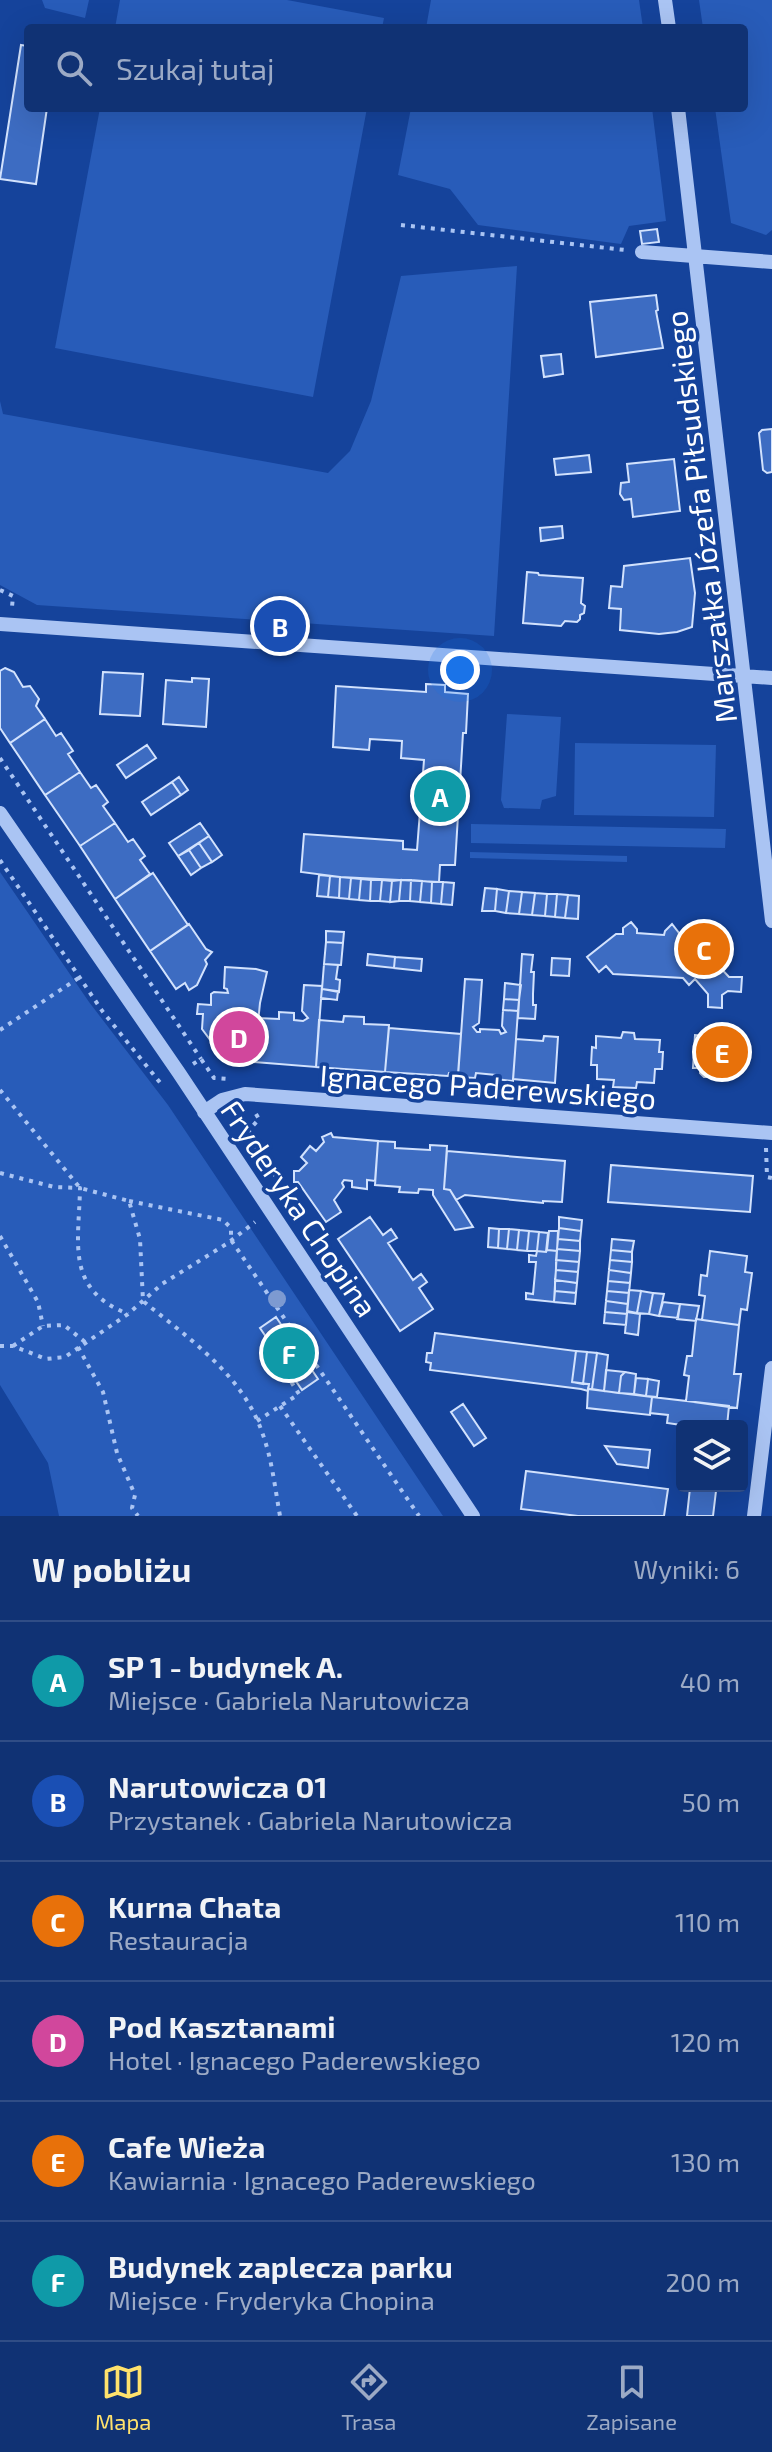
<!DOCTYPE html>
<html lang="pl">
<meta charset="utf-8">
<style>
:root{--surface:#103274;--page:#1e3e7c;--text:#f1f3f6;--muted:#9caac5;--line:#304d86;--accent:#ffe26c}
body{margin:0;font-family:"Exo 2",sans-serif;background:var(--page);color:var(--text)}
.controls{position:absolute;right:24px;bottom:24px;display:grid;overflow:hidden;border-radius:8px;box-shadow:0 8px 32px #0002}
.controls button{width:72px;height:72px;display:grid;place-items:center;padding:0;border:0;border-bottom:2px solid var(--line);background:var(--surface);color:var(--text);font:40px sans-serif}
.you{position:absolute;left:460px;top:670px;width:28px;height:28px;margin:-20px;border:6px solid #fff;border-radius:50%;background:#1a73e8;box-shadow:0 0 0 12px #1a73e833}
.badge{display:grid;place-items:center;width:52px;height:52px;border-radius:50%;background:var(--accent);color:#fff;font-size:26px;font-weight:700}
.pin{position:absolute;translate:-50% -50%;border:4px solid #fff;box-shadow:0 2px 8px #0006}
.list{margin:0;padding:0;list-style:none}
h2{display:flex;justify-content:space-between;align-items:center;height:104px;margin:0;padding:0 32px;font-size:34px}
h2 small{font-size:26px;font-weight:400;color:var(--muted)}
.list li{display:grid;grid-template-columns:52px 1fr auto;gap:24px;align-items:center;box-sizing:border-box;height:120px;padding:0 32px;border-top:2px solid var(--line)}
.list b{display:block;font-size:30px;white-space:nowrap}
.list p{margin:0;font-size:26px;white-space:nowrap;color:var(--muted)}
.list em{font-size:26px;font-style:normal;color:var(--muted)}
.icon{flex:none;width:44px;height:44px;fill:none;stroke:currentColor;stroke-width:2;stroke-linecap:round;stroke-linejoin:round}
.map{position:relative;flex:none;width:772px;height:1516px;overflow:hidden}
.search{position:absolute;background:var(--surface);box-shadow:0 8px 32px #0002;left:24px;right:24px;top:24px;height:88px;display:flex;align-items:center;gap:20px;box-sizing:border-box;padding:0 28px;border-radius:8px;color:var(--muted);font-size:30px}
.sheet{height:824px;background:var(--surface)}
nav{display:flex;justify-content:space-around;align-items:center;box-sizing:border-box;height:112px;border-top:2px solid var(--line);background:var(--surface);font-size:22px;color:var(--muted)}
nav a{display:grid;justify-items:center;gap:4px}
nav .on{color:var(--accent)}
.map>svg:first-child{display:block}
.green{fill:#285cb9}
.building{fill:#3d6cc2;stroke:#d2e2fd;stroke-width:2}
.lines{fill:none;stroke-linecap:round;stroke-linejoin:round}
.path{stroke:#aac4f3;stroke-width:4;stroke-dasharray:4 6;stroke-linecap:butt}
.minor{stroke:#aac4f3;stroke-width:14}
.tree{fill:#7d9ad1}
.labels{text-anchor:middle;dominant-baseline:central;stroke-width:7;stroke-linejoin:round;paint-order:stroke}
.street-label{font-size:30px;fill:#fff;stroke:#15439b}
</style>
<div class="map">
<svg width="772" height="1516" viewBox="0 0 772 1516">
<rect width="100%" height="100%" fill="#15439b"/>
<path class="green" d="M 42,0 L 89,0 L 85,18 L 45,8 Z
M 120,0 L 287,0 L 384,18 L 382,28 L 115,28 Z
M 431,0 L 639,0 L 643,28 L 426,28 Z
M 699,0 L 772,0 L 772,230 L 766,235 L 731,223 L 715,108 L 744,108 L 744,28 L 703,28 Z
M 100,108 L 367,108 L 313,397 L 55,348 Z
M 411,108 L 652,108 L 666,221 L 629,226 L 621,244 L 478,225 L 450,189 L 398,175 Z
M 517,266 L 494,636 L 37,605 L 0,585 L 0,401 L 3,414 L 328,473 L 350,451 L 371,401 L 401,276 Z
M 507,714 L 561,717 L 556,796 L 542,800 L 540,809 L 504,808 L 501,800 Z
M 575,743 L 716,745 L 714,817 L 574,815 Z
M 471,824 L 726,829 L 725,848 L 471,843 Z
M 470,852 L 627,856 L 627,862 L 470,858 Z
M 0,872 L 89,1002 L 168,1105 L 443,1516 L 59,1516 L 48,1463 L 0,1385 Z"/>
<path class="building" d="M 21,45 L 28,46 L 28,108 L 47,108 L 36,184 L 0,179 Z
M 657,229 L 659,242 L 642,244 L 640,231 Z
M 656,295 L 658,310 L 656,311 L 663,348 L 596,357 L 590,302 Z
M 561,354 L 563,374 L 544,377 L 541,356 Z
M 772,429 L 772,472 L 767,473 L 763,470 L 759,433 L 762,430 Z
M 589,455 L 591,472 L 556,475 L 554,459 Z
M 674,459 L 680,511 L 633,517 L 631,499 L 624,500 L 620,494 L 621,483 L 629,482 L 627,464 Z
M 562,526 L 563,538 L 541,541 L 540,528 Z
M 690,558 L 695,593 L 692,627 L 677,632 L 659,634 L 620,630 L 621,609 L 609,608 L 611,586 L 622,587 L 624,566 Z
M 527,572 L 538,573 L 539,575 L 583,578 L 581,603 L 585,606 L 584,613 L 580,615 L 580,619 L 577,622 L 565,621 L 561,626 L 523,623 Z
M 5,668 L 14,672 L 23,687 L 30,686 L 39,699 L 36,706 L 45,719 L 10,743 L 0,728 L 0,671 Z
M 103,672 L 143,674 L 140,716 L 100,714 Z
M 192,678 L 209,679 L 206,727 L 163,724 L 166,680 L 192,682 Z
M 426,684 L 445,685 L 445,692 L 468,694 L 466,733 L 463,733 L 455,865 L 440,865 L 439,882 L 340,877 L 301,872 L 304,834 L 403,841 L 403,849 L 417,850 L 424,760 L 401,758 L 402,741 L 370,739 L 369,750 L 333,747 L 336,686 L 426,692 Z
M 45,719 L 56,736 L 61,733 L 73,751 L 68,754 L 80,772 L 45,795 L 10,743 Z
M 147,745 L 156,758 L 126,778 L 117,765 Z
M 80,772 L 91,788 L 96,785 L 108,802 L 103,806 L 115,823 L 80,846 L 45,795 Z
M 179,777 L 188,790 L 181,795 L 172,782 Z
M 172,782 L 181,795 L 151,815 L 142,802 Z
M 115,823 L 128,842 L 133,839 L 145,856 L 140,860 L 150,874 L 115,899 L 80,846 Z
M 200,823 L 209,836 L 178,856 L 169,843 Z
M 209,836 L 222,855 L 212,862 L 199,843 Z
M 199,843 L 212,862 L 201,868 L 189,850 Z
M 189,850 L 201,868 L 191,875 L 178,856 Z
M 153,873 L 188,925 L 150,951 L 115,899 Z
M 319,875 L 330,876 L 328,897 L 317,896 Z
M 330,876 L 340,877 L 339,898 L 328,897 Z
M 340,877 L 351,878 L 349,899 L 339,898 Z
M 351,878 L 361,879 L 359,900 L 349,899 Z
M 361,879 L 371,880 L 370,901 L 359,900 Z
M 371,880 L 382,880 L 380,901 L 370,901 Z
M 382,880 L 392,881 L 390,902 L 380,901 Z
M 401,880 L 399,901 L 390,902 L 392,881 Z
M 401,880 L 411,880 L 410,901 L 399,901 Z
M 411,880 L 422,881 L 420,902 L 410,901 Z
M 422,881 L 432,882 L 431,903 L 420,902 Z
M 432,882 L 443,882 L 441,904 L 431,903 Z
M 443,882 L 454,883 L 452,905 L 441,904 Z
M 485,888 L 497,889 L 495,911 L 482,911 Z
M 497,889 L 509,891 L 506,913 L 495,911 Z
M 509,891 L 522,892 L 519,914 L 506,913 Z
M 522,892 L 535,893 L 532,915 L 519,914 Z
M 535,893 L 547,894 L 545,916 L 532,915 Z
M 547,894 L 557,894 L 555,917 L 545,916 Z
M 557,894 L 568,895 L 565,918 L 555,917 Z
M 568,895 L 579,896 L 578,919 L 565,918 Z
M 631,922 L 637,929 L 637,933 L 664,935 L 665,931 L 672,924 L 679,933 L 678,938 L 684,939 L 698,926 L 723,955 L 715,962 L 729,977 L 742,977 L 741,992 L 728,991 L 722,995 L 722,1008 L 708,1007 L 708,994 L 695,979 L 689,985 L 683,978 L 613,974 L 606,966 L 599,972 L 587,957 L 616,934 L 623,934 L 623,928 Z
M 189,924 L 206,949 L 212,952 L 205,960 L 207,964 L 197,985 L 189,990 L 185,983 L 176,989 L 150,951 Z
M 326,931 L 344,932 L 343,943 L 326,942 Z
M 326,942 L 343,943 L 341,965 L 324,964 Z
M 368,954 L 395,957 L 394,968 L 367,965 Z
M 522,954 L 533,955 L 531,972 L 534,972 L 533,994 L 533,1005 L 536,1005 L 535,1019 L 518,1018 Z
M 395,957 L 422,959 L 421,971 L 394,968 Z
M 552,958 L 570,959 L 569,976 L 551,975 Z
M 324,964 L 338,965 L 336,979 L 340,980 L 339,992 L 322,989 Z
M 225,967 L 256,969 L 267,972 L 260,1003 L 254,1062 L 236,1061 L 236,1055 L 220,1054 L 220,1042 L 211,1041 L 202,1029 L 203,1014 L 197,1014 L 198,1004 L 211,1005 L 211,994 L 214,992 L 228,993 L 227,989 L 224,988 Z
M 465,979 L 482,980 L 479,1023 L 473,1027 L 477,1032 L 480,1032 L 480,1029 L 499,1030 L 501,1034 L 506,1032 L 502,1026 L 503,1010 L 518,1011 L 513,1081 L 496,1079 L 496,1075 L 476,1073 L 475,1078 L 458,1077 Z
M 505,983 L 521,985 L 519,1000 L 504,999 Z
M 304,985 L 322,986 L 316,1067 L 254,1062 L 258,1018 L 279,1019 L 279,1012 L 294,1013 L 294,1020 L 303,1021 L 308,1018 L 302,1011 Z
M 322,989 L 338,991 L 337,1000 L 321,998 Z
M 504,999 L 519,1000 L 518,1011 L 503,1010 Z
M 344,1016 L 364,1017 L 364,1024 L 389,1025 L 385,1072 L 316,1067 L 319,1020 L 343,1022 Z
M 389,1028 L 461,1034 L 458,1074 L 449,1073 L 448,1076 L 385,1072 Z
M 623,1032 L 634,1033 L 635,1039 L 660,1040 L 659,1052 L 663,1052 L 662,1069 L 655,1069 L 654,1083 L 637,1082 L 636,1088 L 613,1087 L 614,1080 L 597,1079 L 597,1065 L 591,1065 L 592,1047 L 596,1048 L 596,1036 L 621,1038 Z
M 719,1033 L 724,1033 L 724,1043 L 727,1043 L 728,1039 L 730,1039 L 729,1064 L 726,1064 L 726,1060 L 722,1060 L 721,1069 L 714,1069 L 714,1074 L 710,1077 L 704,1077 L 700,1073 L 700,1068 L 693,1068 L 695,1035 L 718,1037 Z
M 544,1036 L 558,1037 L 555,1083 L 513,1079 L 516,1039 L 543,1041 Z
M 331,1133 L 333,1137 L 378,1141 L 375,1181 L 367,1180 L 367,1189 L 352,1187 L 352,1181 L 344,1180 L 342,1183 L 344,1187 L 334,1200 L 341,1212 L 326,1222 L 298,1182 L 294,1182 L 294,1171 L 299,1171 L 307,1163 L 301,1157 L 310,1146 L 316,1151 L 324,1142 L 322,1137 Z
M 378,1141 L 395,1142 L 395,1148 L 430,1150 L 430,1145 L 447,1146 L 444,1189 L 450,1190 L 473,1227 L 455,1230 L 433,1195 L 433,1190 L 419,1189 L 418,1193 L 399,1192 L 400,1187 L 375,1185 Z
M 447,1151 L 565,1161 L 562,1202 L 543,1201 L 543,1203 L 465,1195 L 456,1200 L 450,1190 L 444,1189 Z
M 611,1165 L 753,1176 L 750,1212 L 608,1202 Z
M 370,1217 L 383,1235 L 391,1229 L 397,1238 L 388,1243 L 413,1280 L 421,1274 L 427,1282 L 419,1288 L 433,1309 L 400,1331 L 338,1239 Z
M 559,1217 L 582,1220 L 581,1231 L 559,1228 Z
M 489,1228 L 499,1229 L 498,1248 L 488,1247 Z
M 559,1228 L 581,1231 L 580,1241 L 558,1239 Z
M 499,1229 L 509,1229 L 507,1249 L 498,1248 Z
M 509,1229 L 519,1230 L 517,1250 L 507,1249 Z
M 519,1230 L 529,1231 L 527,1251 L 517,1250 Z
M 529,1231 L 539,1232 L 537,1251 L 527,1251 Z
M 549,1231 L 558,1231 L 557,1251 L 547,1250 Z
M 539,1232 L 548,1233 L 546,1252 L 537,1251 Z
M 558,1239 L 580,1241 L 580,1251 L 557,1249 Z
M 612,1239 L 634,1241 L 632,1252 L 611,1250 Z
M 557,1249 L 580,1251 L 579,1262 L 556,1260 Z
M 547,1250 L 557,1251 L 554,1302 L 526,1299 L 526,1293 L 533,1294 L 536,1262 L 529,1262 L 529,1255 L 536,1256 L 537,1251 L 546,1252 Z
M 611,1250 L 632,1252 L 632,1262 L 610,1260 Z
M 710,1251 L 747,1256 L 745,1272 L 752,1273 L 747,1310 L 741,1309 L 739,1325 L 702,1320 L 705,1296 L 699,1295 L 701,1275 L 707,1276 Z
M 556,1260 L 579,1262 L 578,1272 L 556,1270 Z
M 610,1260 L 632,1262 L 631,1273 L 609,1270 Z
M 556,1270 L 578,1272 L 577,1283 L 555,1280 Z
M 609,1270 L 631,1273 L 630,1283 L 608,1281 Z
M 555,1280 L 577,1283 L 576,1293 L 555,1291 Z
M 608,1281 L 630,1283 L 629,1293 L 607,1291 Z
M 629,1290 L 641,1291 L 637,1313 L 627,1311 Z
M 555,1291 L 576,1293 L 575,1304 L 554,1302 Z
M 607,1291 L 629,1293 L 628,1304 L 606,1301 Z
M 641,1291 L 653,1293 L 649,1314 L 637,1313 Z
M 653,1293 L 664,1294 L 659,1316 L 649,1314 Z
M 606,1301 L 628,1304 L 627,1314 L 605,1312 Z
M 663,1302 L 680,1304 L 678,1318 L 659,1316 Z
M 680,1304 L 699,1306 L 696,1321 L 677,1319 Z
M 605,1312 L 627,1314 L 626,1325 L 604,1323 Z
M 627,1312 L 640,1314 L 638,1335 L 625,1333 Z
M 276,1317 L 318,1379 L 302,1390 L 260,1328 Z
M 696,1319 L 739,1325 L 734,1374 L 741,1374 L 737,1408 L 686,1401 L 689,1376 L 684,1375 L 687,1356 L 692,1356 Z
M 435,1333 L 576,1351 L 572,1382 L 589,1384 L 588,1391 L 581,1389 L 430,1370 L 431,1363 L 426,1362 L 427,1353 L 432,1353 Z
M 576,1351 L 587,1352 L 583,1384 L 572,1382 Z
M 587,1352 L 597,1353 L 592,1389 L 588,1389 L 589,1384 L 583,1384 Z
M 597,1353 L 608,1355 L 604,1391 L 592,1389 Z
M 606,1370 L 625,1372 L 621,1376 L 619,1393 L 604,1391 Z
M 625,1372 L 636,1374 L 634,1394 L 619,1393 L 621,1376 Z
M 636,1378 L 648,1379 L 646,1396 L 634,1394 Z
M 648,1379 L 659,1381 L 657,1397 L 646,1396 Z
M 588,1389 L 652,1397 L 650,1415 L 587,1408 Z
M 652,1397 L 729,1406 L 727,1426 L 682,1427 L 681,1425 L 667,1423 L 668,1415 L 650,1413 Z
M 463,1404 L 486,1438 L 474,1446 L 451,1412 Z
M 605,1446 L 650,1450 L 648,1468 L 617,1464 Z
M 526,1471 L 668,1489 L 664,1516 L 578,1516 L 521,1509 Z
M 690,1488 L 716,1491 L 713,1516 L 687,1516 Z"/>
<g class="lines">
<path class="path" d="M 401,225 L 625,250
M 0,590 L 13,596 L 12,607
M 0,758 L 201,1059
M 0,860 L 103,1012 L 162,1085
M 0,1030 L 80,977
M 193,1064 L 201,1059 L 214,1078 L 228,1079
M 0,1090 L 80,1188 L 129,1201 L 140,1239 L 143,1301 C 188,1338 242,1374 262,1432 C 272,1459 275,1488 280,1516
M 256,1114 L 259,1119 L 249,1130 L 250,1138 L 282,1186 L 277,1189
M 766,1148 L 767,1177 L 772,1178
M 0,1173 L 54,1187 L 80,1188 C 79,1244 65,1289 128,1314
M 129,1201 L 223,1220 L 231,1228 L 231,1240 L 419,1516
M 0,1236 L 38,1302 L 43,1326
M 0,1346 L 13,1346 L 46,1359 L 65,1357 L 128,1314 L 162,1284 L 228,1243 L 255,1222
M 13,1346 L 43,1326 L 64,1325 L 85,1342
M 78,1347 L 103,1392 L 117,1453 L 135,1495 L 132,1508 L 138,1516
M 280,1406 L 357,1516
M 257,1421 L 299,1394 L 271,1351"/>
<path class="minor" d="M 665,0 L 669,28
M 678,108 L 772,921
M 642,252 L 772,262
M 0,624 L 772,678
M 0,813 L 179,1073 L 473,1516
M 204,1112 L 222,1100 L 245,1094 L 772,1133
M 754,1516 L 772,1368"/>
</g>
<circle class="tree" cx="277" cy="1299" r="9"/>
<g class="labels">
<g class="street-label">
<text transform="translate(700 517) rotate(-97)">Marszałka Józefa Piłsudskiego</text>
<text transform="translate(488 1086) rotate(4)">Ignacego Paderewskiego</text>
<text transform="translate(300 1208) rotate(56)">Fryderyka Chopina</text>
</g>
</g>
</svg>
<div class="controls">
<button><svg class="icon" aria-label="layers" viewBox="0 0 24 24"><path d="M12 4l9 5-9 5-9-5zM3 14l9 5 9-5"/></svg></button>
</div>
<div class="you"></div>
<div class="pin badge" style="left:440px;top:796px;background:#0f9aa8">A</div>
<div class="pin badge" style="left:280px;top:626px;background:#1a4fb4">B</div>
<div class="pin badge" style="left:704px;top:949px;background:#e8710a">C</div>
<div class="pin badge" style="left:239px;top:1037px;background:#d1479c">D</div>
<div class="pin badge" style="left:722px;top:1052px;background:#e8710a">E</div>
<div class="pin badge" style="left:289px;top:1353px;background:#0f9aa8">F</div>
<div class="search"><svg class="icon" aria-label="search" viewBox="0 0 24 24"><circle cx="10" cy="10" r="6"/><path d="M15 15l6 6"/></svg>Szukaj tutaj</div>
</div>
<section class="sheet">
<h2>W pobliżu<small>Wyniki: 6</small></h2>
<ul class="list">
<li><span class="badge" style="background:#0f9aa8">A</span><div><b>SP 1 - budynek A.</b><p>Miejsce · Gabriela Narutowicza</p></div><em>40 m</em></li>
<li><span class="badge" style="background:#1a4fb4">B</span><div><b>Narutowicza 01</b><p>Przystanek · Gabriela Narutowicza</p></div><em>50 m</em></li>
<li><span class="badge" style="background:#e8710a">C</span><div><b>Kurna Chata</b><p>Restauracja</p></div><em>110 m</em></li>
<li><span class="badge" style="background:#d1479c">D</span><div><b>Pod Kasztanami</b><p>Hotel · Ignacego Paderewskiego</p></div><em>120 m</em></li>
<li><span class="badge" style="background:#e8710a">E</span><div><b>Cafe Wieża</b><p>Kawiarnia · Ignacego Paderewskiego</p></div><em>130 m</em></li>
<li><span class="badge" style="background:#0f9aa8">F</span><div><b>Budynek zaplecza parku</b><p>Miejsce · Fryderyka Chopina</p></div><em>200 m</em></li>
</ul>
</section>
<nav>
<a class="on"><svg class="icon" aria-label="map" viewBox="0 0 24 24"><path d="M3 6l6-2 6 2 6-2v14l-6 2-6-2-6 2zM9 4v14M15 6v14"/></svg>Mapa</a>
<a><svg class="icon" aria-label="directions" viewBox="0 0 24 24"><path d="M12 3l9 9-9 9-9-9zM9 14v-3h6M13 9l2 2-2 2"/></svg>Trasa</a>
<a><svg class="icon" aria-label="saved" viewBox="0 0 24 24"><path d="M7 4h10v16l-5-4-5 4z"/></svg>Zapisane</a>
</nav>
